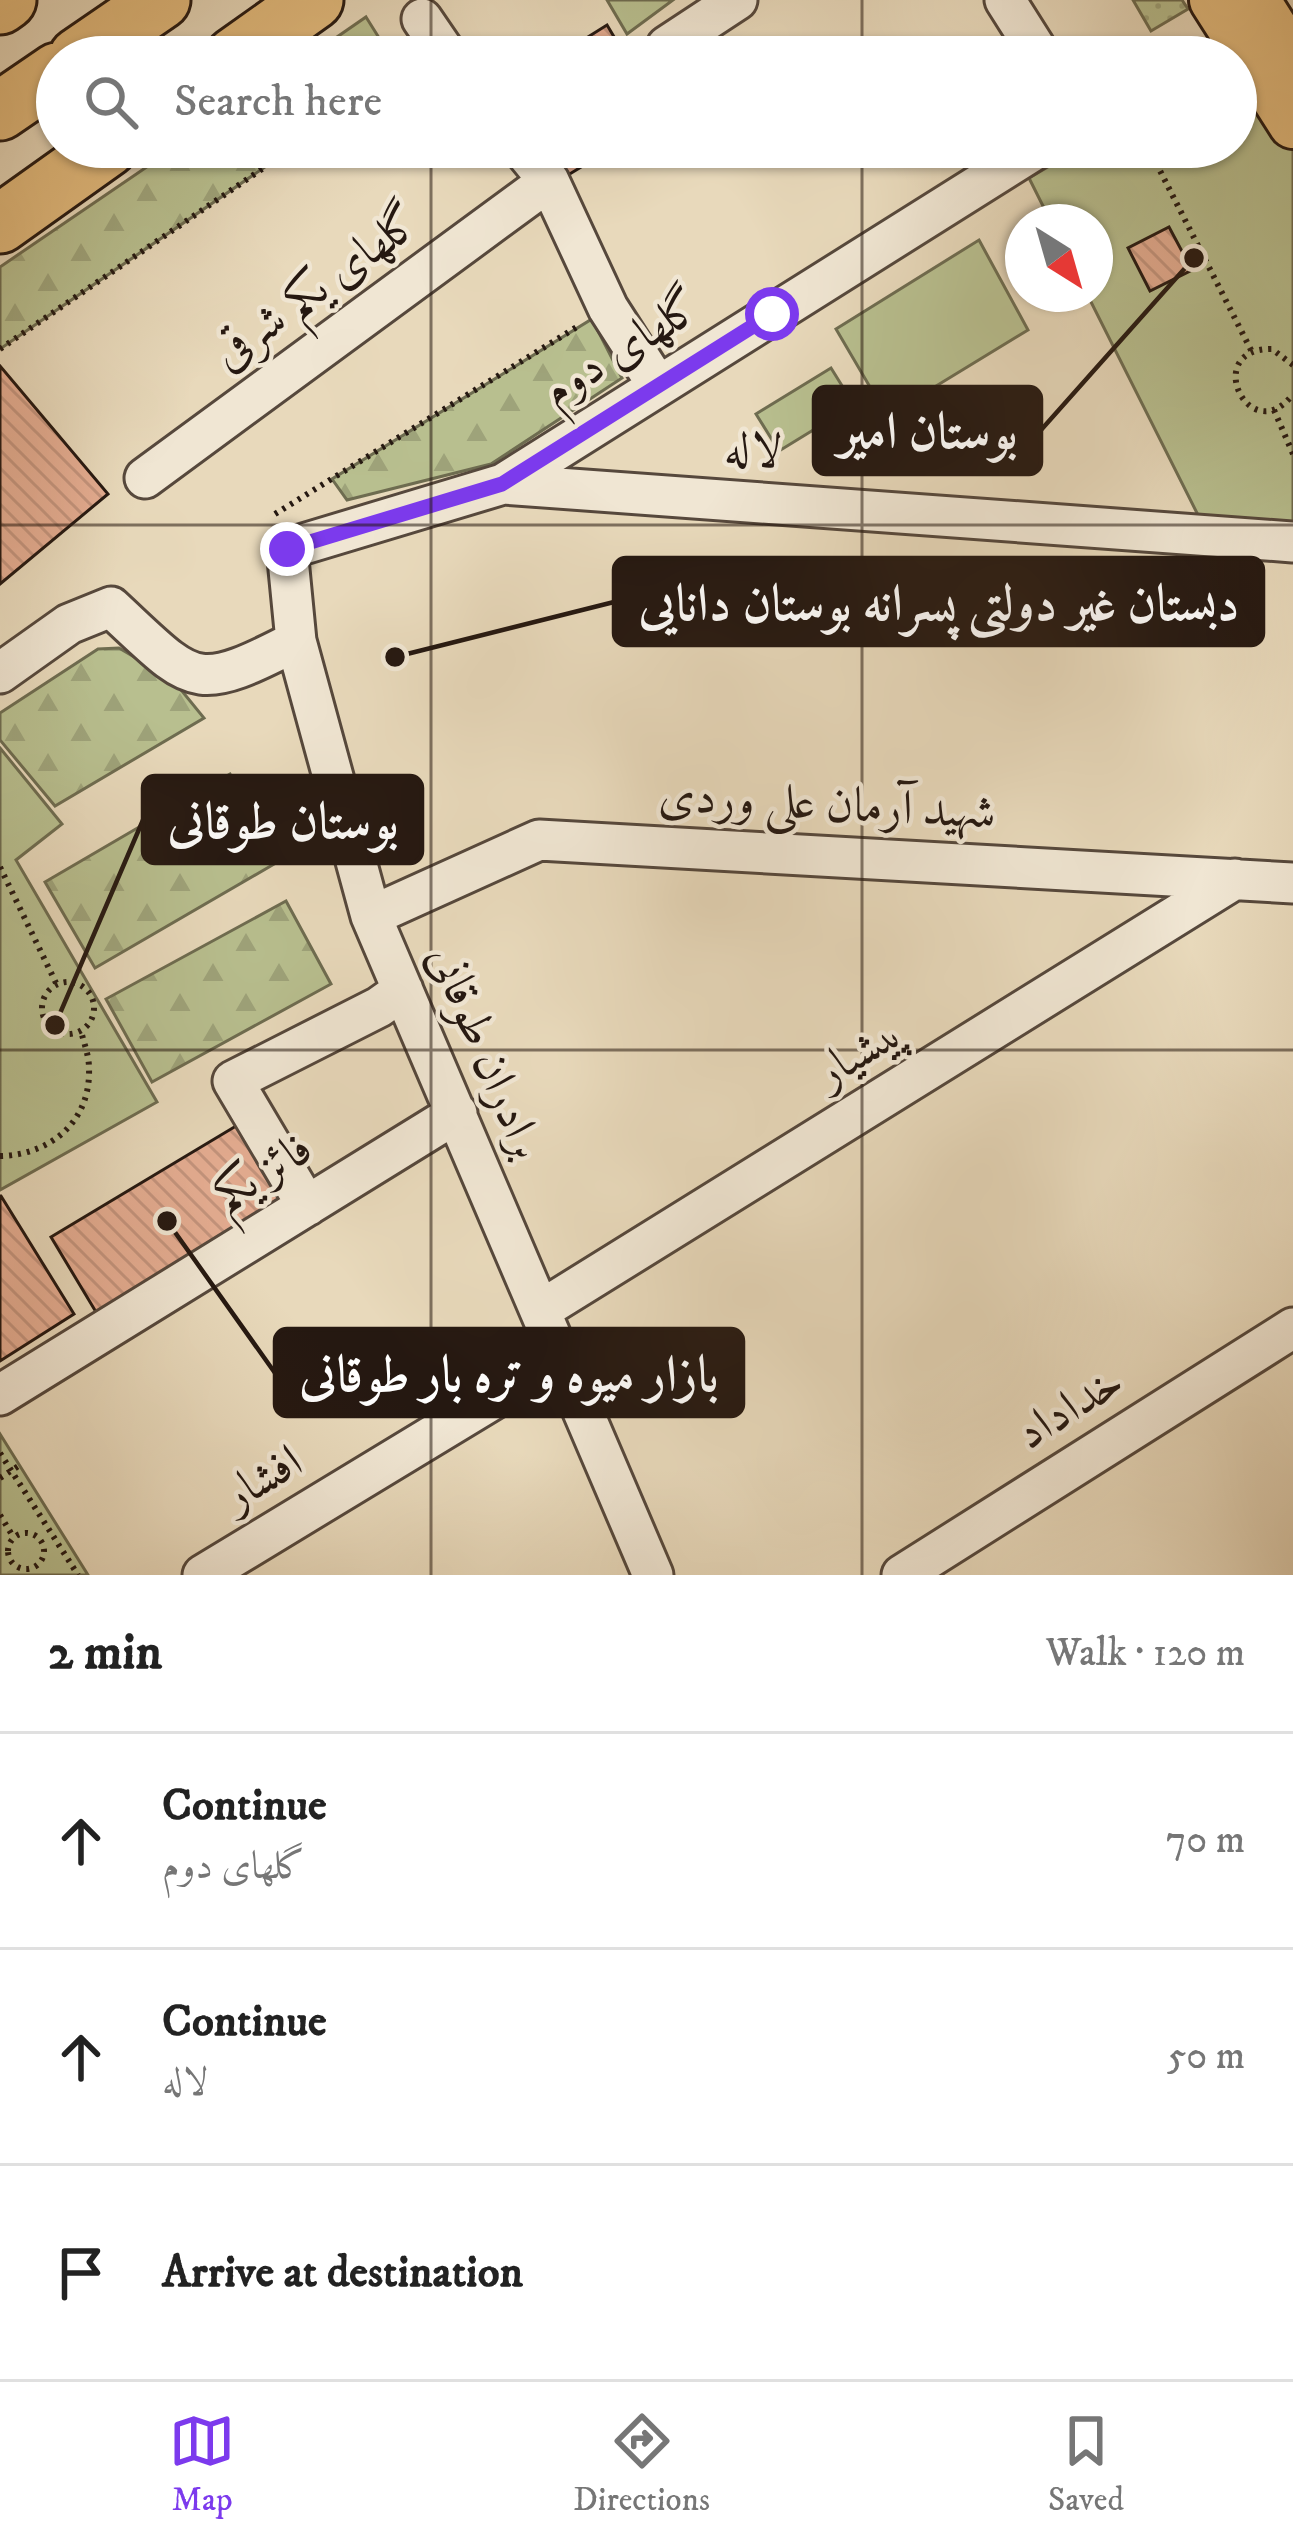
<!DOCTYPE html>
<meta charset="utf-8">
<style>
:root{--surface:#fff;--page:#f2f2f2;--text:#222;--muted:#767676;--line:#e0e0e0;--accent:#7c3aed}
body{margin:0;font-family:"IM FELL DW Pica",Amiri,serif;background:var(--page);color:var(--text)}
.compass{position:absolute;left:1005px;top:204px;width:108px;height:108px;border-radius:50%;background:var(--surface);box-shadow:0 3px 9px #0004;rotate:143deg}
.stop{position:absolute;width:36px;height:36px;margin:-27px;border:9px solid #7c3aed;border-radius:50%;background:#fff}
.stop.end{background:#7c3aed;border-color:#fff;box-shadow:0 3px 12px #0008}
.list{margin:0;padding:0;list-style:none}
h2{display:flex;justify-content:space-between;align-items:center;height:156px;margin:0;padding:0 48px;font-size:51px}
h2 small{font-size:39px;font-weight:400;color:var(--muted)}
.list li{display:grid;grid-template-columns:78px 1fr auto;gap:36px;align-items:center;box-sizing:border-box;height:216px;padding:0 48px;border-top:3px solid var(--line)}
.list b{display:block;font-size:45px;white-space:nowrap}
.list p{margin:0;font-size:39px;white-space:nowrap;color:var(--muted)}
.list em{font-size:39px;font-style:normal;color:var(--muted)}
.icon{flex:none;width:66px;height:66px;fill:none;stroke:currentColor;stroke-width:2;stroke-linecap:round;stroke-linejoin:round}
.map{position:relative;flex:none;width:1293px;height:1575px;overflow:hidden}
.search{position:absolute;background:var(--surface);box-shadow:0 3px 9px #0004;left:36px;right:36px;top:36px;height:132px;display:flex;align-items:center;gap:30px;box-sizing:border-box;padding:0 42px;border-radius:66px;color:var(--muted);font-size:45px}
.sheet{height:804px;background:var(--surface)}
nav{display:flex;justify-content:space-around;align-items:center;box-sizing:border-box;height:168px;border-top:3px solid var(--line);background:var(--surface);font-size:33px;color:var(--muted)}
nav a{display:grid;justify-items:center;gap:6px}
nav .on{color:var(--accent)}
.map>svg:first-child{display:block}
.grass{fill:url(#grass-dots);stroke:#6e6c50;stroke-width:3}
.forest{fill:url(#forest-firs);stroke:#6e6c50;stroke-width:3}
.park{fill:#b8bf8f;stroke:#6e6c50;stroke-width:3}
.building{fill:url(#building-back-hatch);stroke:#251811;stroke-width:3}
.lines{fill:none;stroke-linecap:round;stroke-linejoin:round}
.minor-casing{stroke:#56483c;stroke-width:45}
.major-casing{stroke:#251811;stroke-width:54}
.highway-casing{stroke:#251811;stroke-width:63}
.path{stroke:#251811;stroke-width:6;stroke-dasharray:3 6;stroke-linecap:butt}
.minor{stroke:#f0e6d3;stroke-width:39}
.major{stroke:#e4bc7e;stroke-width:48}
.highway{stroke:#e4bc7e;stroke-width:57}
.route{stroke:#7c3aed;stroke-width:15}
.grid{fill:none;stroke:#251811;stroke-width:3;stroke-opacity:0.55}
.labels{text-anchor:middle;dominant-baseline:central;stroke-width:9;stroke-linejoin:round;paint-order:stroke}
.street-label{font-size:48px;fill:#251811;stroke:#f0e6d3}
.leader{fill:none;stroke:#251811;stroke-width:4.5}
.callout-dot{fill:#251811;stroke:#f0e6d3;stroke-width:4.5}
.callout{fill:#251811;stroke:#251811;stroke-width:4.5}
.callout-label{font-size:51px;text-anchor:middle;font-weight:bold;fill:#fff}
</style>
<div class="map">
<svg width="1293" height="1575" viewBox="0 0 1293 1575">
<defs>
<pattern id="grass-dots" width="8" height="8" patternUnits="userSpaceOnUse" patternTransform="scale(3)"><rect width="8" height="8" fill="#b8bf8f"/><path d="M2 2h.1M6 6h.1" fill="none" stroke="#9ea37a" stroke-width="1.8" stroke-linecap="round"/></pattern>
<pattern id="forest-firs" width="22" height="20" patternUnits="userSpaceOnUse" patternTransform="scale(3)"><rect width="22" height="20" fill="#b8bf8f"/><path d="M5 1l3.5 6h-7zM16 11l3.5 6h-7z" fill="#9ea37a"/></pattern>
<pattern id="building-back-hatch" width="6" height="6" patternUnits="userSpaceOnUse" patternTransform="scale(3)"><rect width="6" height="6" fill="#e5ad92"/><path d="M-1 5l2 2M0 0l6 6M5-1l2 2" fill="none" stroke="#c4947d"/></pattern>
</defs>
<rect width="100%" height="100%" fill="#e8d9bb"/>
<filter id="stains"><feTurbulence type="fractalNoise" baseFrequency=".00167" numOctaves="4"/><feColorMatrix values="0 0 0 0 .2 0 0 0 0 .09 0 0 0 0 .02 0 0 0 .5 -.17"/></filter>
<radialGradient id="worn" r=".72"><stop offset=".6" stop-color="#630" stop-opacity="0"/><stop offset="1" stop-color="#630" stop-opacity=".3"/></radialGradient>
<path class="grass" d="M 1133,0 L 1182,0 L 1188,9 L 1151,31 Z"/>
<path class="forest" d="M 366,17 L 391,57 L 308,57 Z
M 176,147 L 294,147 L 0,349 L 0,267 Z
M 592,319 L 622,378 L 491,464 L 347,500 L 332,479 Z
M 119,648 L 173,680 L 204,718 L 55,806 L 0,740 L 0,713 L 98,649 Z
M 230,774 L 281,860 L 95,968 L 45,882 Z
M 286,901 L 331,984 L 152,1082 L 106,999 Z"/>
<path class="park" d="M 607,0 L 673,0 L 627,34 Z
M 1235,57 L 1293,142 L 1293,528 L 1201,521 L 1087,294 L 1095,294 L 1095,222 L 1051,222 L 1029,178 L 1082,147 L 1236,147 Z
M 979,240 L 1028,330 L 887,416 L 836,329 Z
M 831,368 L 854,405 L 779,451 L 756,414 Z
M 0,748 L 62,824 L 16,860 L 157,1102 L 0,1190 Z
M 0,1434 L 88,1575 L 0,1575 Z"/>
<path class="building" d="M 607,25 L 626,57 L 556,57 Z
M 550,147 L 614,147 L 568,175 Z
M 1169,227 L 1192,270 L 1150,291 L 1128,248 Z
M 0,366 L 108,494 L 0,584 Z
M 236,1126 L 284,1205 L 99,1317 L 51,1237 Z
M 1,1196 L 74,1314 L 0,1361 L 0,1196 Z"/>
<g class="lines">
<g class="minor-casing">
<path id="minor" d="M 1005,0 L 1041,57
M 422,19 L 448,57
M 667,46 L 737,0
M 521,147 L 549,181 L 608,308 L 658,386
M 145,478 L 549,181
M 503,484 L 1039,147
M 0,673 L 69,624 L 111,607 C 194,684 192,695 296,641
M 371,916 L 539,840 L 1293,883
M 307,1206 L 233,1081 L 379,1007 L 403,990
M 541,1310 L 1235,879
M 0,1395 L 457,1113
M 203,1575 L 561,1358
M 653,1575 L 371,916 L 296,641 L 287,549 L 503,484 L 1293,542
M 902,1575 L 1293,1328"/>
</g>
<g class="major-casing">
<path id="major" d="M 1214,0 L 1293,124
M 1255,0 L 1293,60"/>
</g>
<g class="highway-casing">
<path id="highway" d="M 0,5 L 7,0
M 78,57 L 161,0
M 234,57 L 314,0
M 0,111 L 57,72
M 0,224 L 108,147"/>
</g>
<path class="path" d="M 1148,147 L 1252,352
M 0,349 L 294,147
M 1293,365 L 1272,349 C 1200,348 1250,451 1293,394
M 1274,410 L 1293,454
M 275,514 L 580,325
M 0,867 L 56,983
M42 1008a26 26 0 1 1 52 0a26 26 0 1 1-52 0Z
M 0,1156 C 50,1155 91,1122 89,1068 C 89,1056 84,1043 81,1031
M 0,1453 L 78,1575
M 0,1478 L 20,1465
M 0,1515 L 14,1538
M8 1551a18 18 0 1 1 36 0a18 18 0 1 1-36 0Z"/>
<use href="#minor" class="minor"/>
<use href="#major" class="major"/>
<use href="#highway" class="highway"/>
</g>
<g class="lines">
<path class="route" d="M 287,549 L 502,484 L 772,314"/>
</g>
<path class="grid" d="M 431,0 L 431,57M 862,0 L 862,57M 431,147 L 431,1575M 862,147 L 862,1575M 0,525 L 1293,525M 0,1050 L 1293,1050"/>
<g class="labels">
<g class="street-label">
<text transform="translate(317 288) rotate(-36)">گلهای یکم شرقی</text>
<text transform="translate(622 349) rotate(-32)">گلهای دوم</text>
<text transform="translate(753 451) rotate(4)">لاله</text>
<text transform="translate(827 805) rotate(3)">شهید آرمان علی وردی</text>
<text transform="translate(485 1052) rotate(67)">برادران طوقانی</text>
<text transform="translate(861 1052) rotate(-32)">پیشیار</text>
<text transform="translate(263 1173) rotate(-32)">فائز یکم</text>
<text transform="translate(1070 1408) rotate(-32)">خداداد</text>
<text transform="translate(263 1479) rotate(-31)">افشار</text>
</g>
</g>
<path class="leader" d="M1194 258L1041 430M395 657L614 602M55 1025L143 820M167 1221L275 1373"/>
<g class="callout-dot">
<circle cx="1194" cy="258" r="12"/>
<circle cx="395" cy="657" r="12"/>
<circle cx="55" cy="1025" r="12"/>
<circle cx="167" cy="1221" r="12"/>
</g>
<g class="callout">
<rect x="814" y="387" width="227" height="87" rx="12"/>
<rect x="614" y="558" width="649" height="87" rx="12"/>
<rect x="143" y="776" width="279" height="87" rx="12"/>
<rect x="275" y="1329" width="468" height="87" rx="12"/>
</g>
<g class="callout-label">
<text x="928" y="448">بوستان امیر</text>
<text x="939" y="620">دبستان غیر دولتی پسرانه بوستان دانایی</text>
<text x="283" y="838">بوستان طوقانی</text>
<text x="509" y="1391">بازار میوه و تره بار طوقانی</text>
</g>
<rect width="100%" height="100%" filter="url(#stains)"/>
<rect width="100%" height="100%" fill="url(#worn)"/>
</svg>
<svg class="compass" viewBox="-18 -18 36 36"><path d="M0-13l5 13h-10z" fill="#e53935"/><path d="M0 13l5-13h-10z" fill="#767676"/></svg>
<div class="stop" style="left:772px;top:314px"></div>
<div class="stop end" style="left:287px;top:549px"></div>
<div class="search"><svg class="icon" aria-label="search" viewBox="0 0 24 24"><circle cx="10" cy="10" r="6"/><path d="M15 15l6 6"/></svg>Search here</div>
</div>
<section class="sheet">
<h2>2 min<small>Walk · 120 m</small></h2>
<ul class="list">
<li><svg class="icon" aria-label="ahead" viewBox="0 0 24 24"><path d="M12 20V5M6 11l6-6 6 6"/></svg><div><b>Continue</b><p>گلهای دوم</p></div><em>70 m</em></li>
<li><svg class="icon" aria-label="ahead" viewBox="0 0 24 24"><path d="M12 20V5M6 11l6-6 6 6"/></svg><div><b>Continue</b><p>لاله</p></div><em>50 m</em></li>
<li><svg class="icon" aria-label="arrive" viewBox="0 0 24 24"><path d="M6 21V4h12l-3 4 3 4H6"/></svg><div><b>Arrive at destination</b></div></li>
</ul>
</section>
<nav>
<a class="on"><svg class="icon" aria-label="map" viewBox="0 0 24 24"><path d="M3 6l6-2 6 2 6-2v14l-6 2-6-2-6 2zM9 4v14M15 6v14"/></svg>Map</a>
<a><svg class="icon" aria-label="directions" viewBox="0 0 24 24"><path d="M12 3l9 9-9 9-9-9zM9 14v-3h6M13 9l2 2-2 2"/></svg>Directions</a>
<a><svg class="icon" aria-label="saved" viewBox="0 0 24 24"><path d="M7 4h10v16l-5-4-5 4z"/></svg>Saved</a>
</nav>
